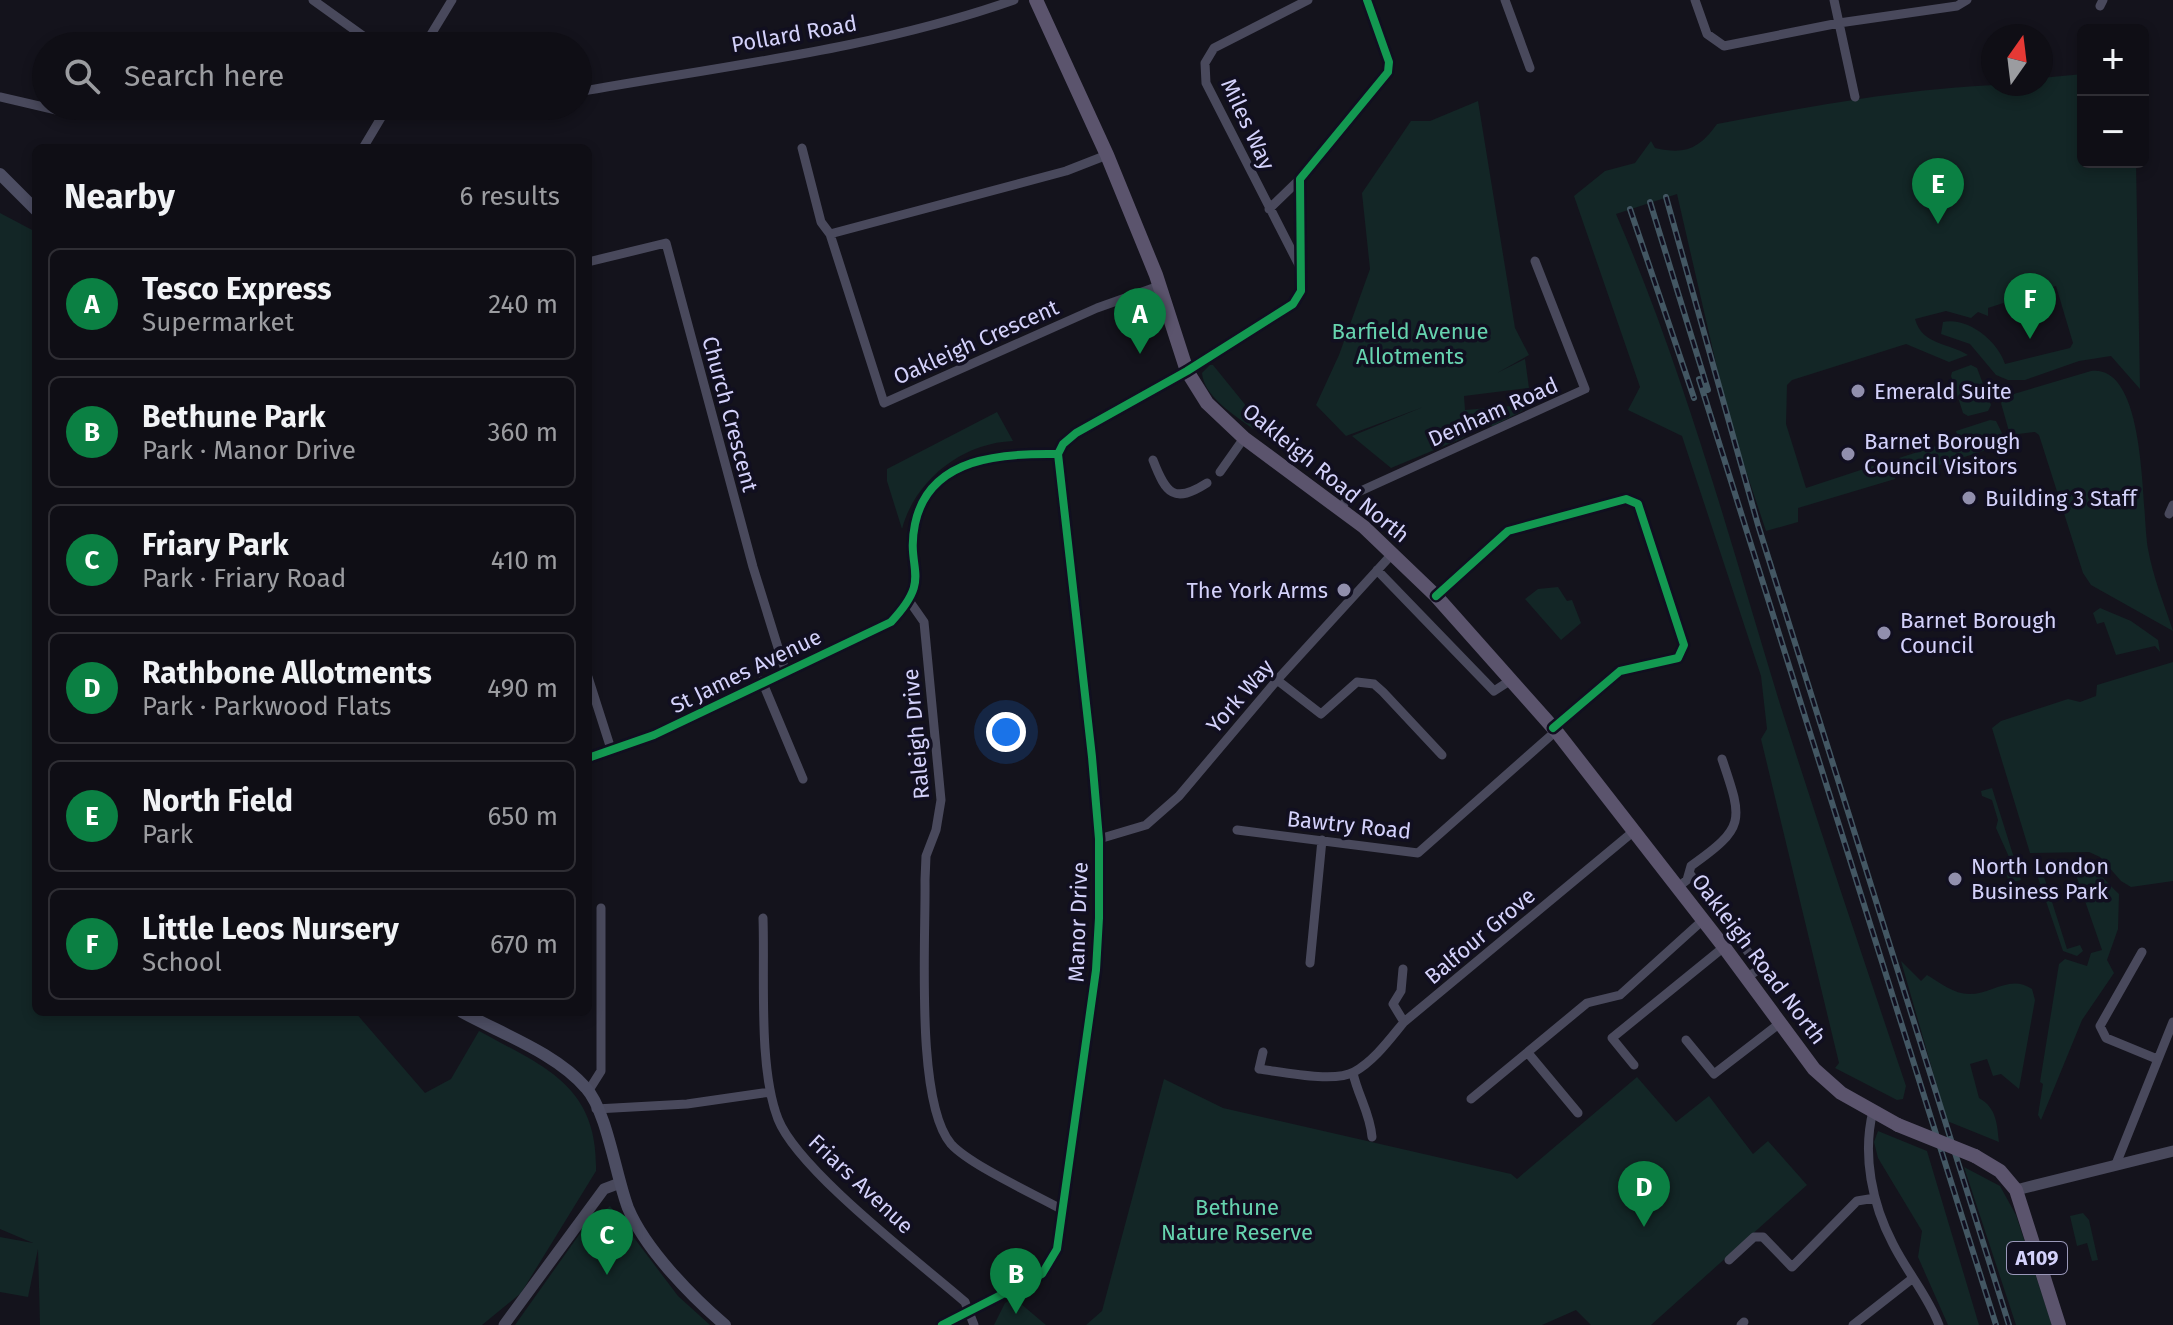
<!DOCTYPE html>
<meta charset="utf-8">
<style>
:root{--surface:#0f0e15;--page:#1d1c22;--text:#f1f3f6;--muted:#9b9ca0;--line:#2f2e34;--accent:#0b8043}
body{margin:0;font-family:"Fira Sans",sans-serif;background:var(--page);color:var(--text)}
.controls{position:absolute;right:24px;top:24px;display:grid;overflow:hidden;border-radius:12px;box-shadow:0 4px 12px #0003}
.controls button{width:72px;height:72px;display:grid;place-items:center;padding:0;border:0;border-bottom:2px solid var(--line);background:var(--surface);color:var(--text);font:40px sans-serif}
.compass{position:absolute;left:1981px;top:24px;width:72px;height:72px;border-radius:50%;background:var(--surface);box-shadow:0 4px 12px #0003;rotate:14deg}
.you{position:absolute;left:1006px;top:732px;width:28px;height:28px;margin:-20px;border:6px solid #fff;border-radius:50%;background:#1a73e8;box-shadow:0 0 0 12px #1a73e833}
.badge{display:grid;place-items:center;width:52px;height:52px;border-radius:50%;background:var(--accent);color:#fff;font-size:26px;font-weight:700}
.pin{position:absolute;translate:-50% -66px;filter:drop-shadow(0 2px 4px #0008)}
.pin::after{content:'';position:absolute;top:42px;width:28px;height:24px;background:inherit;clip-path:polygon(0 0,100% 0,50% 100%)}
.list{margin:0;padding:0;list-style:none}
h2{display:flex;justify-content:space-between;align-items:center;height:104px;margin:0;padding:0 32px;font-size:34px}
h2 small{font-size:26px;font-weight:400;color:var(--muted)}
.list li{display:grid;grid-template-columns:52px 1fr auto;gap:24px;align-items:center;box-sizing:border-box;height:112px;margin:0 16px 16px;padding:0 16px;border:2px solid var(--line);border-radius:12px}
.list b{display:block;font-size:30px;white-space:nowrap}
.list p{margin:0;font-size:26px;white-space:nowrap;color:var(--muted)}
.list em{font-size:26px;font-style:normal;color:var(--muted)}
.icon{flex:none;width:44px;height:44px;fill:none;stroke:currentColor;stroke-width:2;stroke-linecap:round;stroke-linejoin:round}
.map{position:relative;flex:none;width:2173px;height:1325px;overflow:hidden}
.search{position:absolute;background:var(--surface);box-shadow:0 4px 12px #0003;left:32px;top:32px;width:560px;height:88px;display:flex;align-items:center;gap:20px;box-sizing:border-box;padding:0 28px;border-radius:44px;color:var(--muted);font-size:30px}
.panel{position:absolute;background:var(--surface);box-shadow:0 4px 12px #0003;left:32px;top:144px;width:560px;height:872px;border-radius:12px}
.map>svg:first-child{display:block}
.green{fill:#132626}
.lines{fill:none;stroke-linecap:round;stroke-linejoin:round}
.minor{stroke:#49495c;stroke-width:9}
.tertiary{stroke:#49495c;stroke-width:11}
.secondary{stroke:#4c4d62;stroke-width:12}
.primary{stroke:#5b546d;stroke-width:14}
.rail-casing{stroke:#435763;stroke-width:6}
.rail{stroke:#110f20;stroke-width:3;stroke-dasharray:9;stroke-linecap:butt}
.primary-bridge{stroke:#5b546d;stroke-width:14}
.cycleway-casing{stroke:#110f20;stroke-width:13}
.cycleway{stroke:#139951;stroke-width:8}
.poi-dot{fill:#918fad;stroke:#110f20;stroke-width:3}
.labels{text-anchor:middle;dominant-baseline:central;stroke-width:7;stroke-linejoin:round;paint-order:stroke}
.shield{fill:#110f20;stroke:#9a98b9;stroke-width:2}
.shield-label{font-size:20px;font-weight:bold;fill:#d4d2fb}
.street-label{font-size:22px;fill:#d4d2fb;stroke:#110f20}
.park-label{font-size:22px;fill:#66d3af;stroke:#110f20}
.poi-label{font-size:22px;fill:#d4d2fb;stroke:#110f20;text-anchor:start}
</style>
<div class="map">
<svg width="2173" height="1325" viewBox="0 0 2173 1325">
<rect width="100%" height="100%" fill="#14131c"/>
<path class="green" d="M 2083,74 L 2083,162 L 2136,162 L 2140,389 L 2111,356 L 2079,361 L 2025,380 L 2008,380 L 1996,375 L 1970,344 L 1941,334 L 1943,322 C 1969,317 1998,342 2005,364 L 2070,348 L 2073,343 L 2056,286 L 1988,308 L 1988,316 L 1978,312 L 1971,318 L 1946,311 L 1915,319 C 1922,345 1949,343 1968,355 L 1949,362 L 1906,344 L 1792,380 L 1787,385 L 1786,424 L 1806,488 L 1891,460 L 1895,479 L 1798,508 L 1798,522 L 1766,531 L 1729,420 L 1677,194 L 1616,214 C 1684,371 1729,537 1779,701 C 1820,830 1863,958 1906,1086 L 1903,1099 L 1897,1100 L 1835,1068 L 1839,1063 L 1761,739 L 1767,729 L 1761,676 L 1682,436 L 1628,410 L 1640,387 L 1574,196 L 1605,171 L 1635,163 L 1651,141 L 1655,148 C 1685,155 1699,149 1717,124 C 1828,103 1931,84 2041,84 L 2041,78 Z
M 1478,101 L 1515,328 L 1529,355 L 1497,373 L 1525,359 L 1529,388 L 1464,396 L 1465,410 L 1511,406 L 1512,410 L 1526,409 L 1493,426 L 1476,422 L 1463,438 L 1391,468 L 1352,436 L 1423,407 L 1346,436 L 1316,405 L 1339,355 L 1370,269 L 1362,193 L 1411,121 L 1430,121 Z
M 0,213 L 36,232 L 36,1012 L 355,1012 L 425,1093 L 451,1079 L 479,1031 C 544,1067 598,1085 596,1171 L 521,1293 L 482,1325 L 40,1325 L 38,1249 L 28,1297 L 0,1292 L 0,1237 L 33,1243 L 0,1229 Z
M 1210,365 L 1213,365 L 1260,423 L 1253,429 C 1235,415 1204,397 1202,373 Z
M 1971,365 L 1977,368 L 1991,405 L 1988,411 L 1968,416 L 1963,413 L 1951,376 L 1952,372 Z
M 2091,371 C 2148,364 2141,511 2148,549 C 2153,577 2164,604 2173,631 L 2091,585 L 2083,573 L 2039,435 L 2035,432 L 2010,435 L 2001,403 L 2007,396 Z
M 997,412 L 1013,441 C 962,443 915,480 902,529 L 887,481 L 887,469 Z
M 1990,420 L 1996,421 L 2003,435 L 1999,446 L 1904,476 L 1899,458 L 1958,439 L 1956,431 Z
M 1558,587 L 1567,601 L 1572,600 L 1581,623 L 1561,640 L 1525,599 L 1538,589 Z
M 2100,608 L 2131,621 L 2158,640 L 2160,652 L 2155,646 L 2116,655 L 2104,622 L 2097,624 L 2093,613 Z
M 2173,662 L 2173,881 L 2131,887 L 2121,881 L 2100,857 L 2089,852 L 2030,853 L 1992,728 L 2001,721 L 2068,699 L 2080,702 L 2096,696 L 2097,685 Z
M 1992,788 L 2021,880 L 2009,883 L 2004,866 L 2009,857 L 1996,828 L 1998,820 L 1992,800 L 1982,796 L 1981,791 Z
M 2047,860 C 2090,858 2090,865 2119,894 L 2118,929 L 2107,960 L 2114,973 L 2082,1020 L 2041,1120 L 2038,1115 L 2043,1084 L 2040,1082 L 2059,964 L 2065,959 L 2087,966 L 2091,953 L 2102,950 L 2076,875 L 2058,874 Z
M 2039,861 L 2067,949 L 2080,945 L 2083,951 L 2077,956 L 2063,951 L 2033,863 Z
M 1901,961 L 1921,981 L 1927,975 C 1940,983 1954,994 1969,994 C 1993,994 2010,974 2032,989 L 2035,1000 L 2019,1089 L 2001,1074 L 1993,1076 L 1987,1059 L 1970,1064 L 1979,1098 C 1997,1108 1997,1125 1999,1142 L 1947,1121 Z
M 1637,1077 L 1676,1122 L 1709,1096 L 1753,1154 L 1768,1141 L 1807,1185 L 1651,1325 L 1591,1325 L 1576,1310 L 1542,1325 L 1086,1325 L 1102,1311 L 1164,1079 L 1223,1108 L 1511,1174 L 1517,1179 Z
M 1878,1131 L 1927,1151 L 1979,1325 L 1948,1325 L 1918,1257 L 1922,1231 L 1878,1158 L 1874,1142 Z
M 1964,1167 L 2000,1186 L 2016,1215 L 2052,1325 L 2016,1325 Z
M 610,1206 L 678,1296 L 710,1325 L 515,1325 L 581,1232 Z
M 2083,1213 L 2089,1220 L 2098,1260 L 2092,1261 L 2087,1243 L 2077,1246 L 2070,1216 Z
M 1014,1298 L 1046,1325 L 994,1325 L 1005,1303 Z"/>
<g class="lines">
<path class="minor" d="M 313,0 L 377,46
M 1505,0 L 1530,68
M 1695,0 L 1707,34 L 1724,46 L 1839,23 L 1957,6 L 1967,0
M 1834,0 L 1855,97
M 2100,6 L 2103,0
M 424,46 L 452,0
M 578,92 C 723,66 875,49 1014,0
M 0,97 L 65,112 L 66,106
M 460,106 L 499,106
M 363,148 L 388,106
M 802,148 L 821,222 L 830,234
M 1107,155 L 1066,171 L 830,234 L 884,403 L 1097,308 L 1159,286
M 1269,209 L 1300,179
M 588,262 L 666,243 L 753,567 L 785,670
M 1299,265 L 1206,83 L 1205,63 L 1214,48 L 1308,0
M 1153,460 C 1166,494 1174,504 1207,483
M 1220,472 L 1244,438
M 1338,509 L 1354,494 L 1585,389 L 1535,261
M 2169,514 L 2173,505
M 1377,570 L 1494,691 L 1511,680
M 1436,596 L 1508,531 L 1626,499 L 1638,504 L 1684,645 L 1678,658 L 1620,671 L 1553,728
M 910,602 L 924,622 L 941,800 L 936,830 L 926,856 L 925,880 C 926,939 915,1102 951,1144 C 970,1165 1034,1194 1061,1209
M 588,677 L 611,749
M 1277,680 L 1321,714 L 1357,682 L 1374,684 L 1383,692 L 1442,755
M 762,681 L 803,779
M 588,758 L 654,735 L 891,622 C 934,576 905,572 915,524 C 929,456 1004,453 1058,454 L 1063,444 L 1076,433 L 1187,371 L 1293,304 L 1301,291 L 1300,179 L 1388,72 L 1389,62 L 1367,0
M 1237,830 L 1418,853 L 1556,731
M 1099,839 L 1146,825 L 1179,796 L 1277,680 L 1393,553
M 1690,874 L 1760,968 L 1747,978
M 1678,887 L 1687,880 L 1691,866 C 1746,827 1743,821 1722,759
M 763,918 C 765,975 758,1068 778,1119 C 798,1170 919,1262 965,1302 L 974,1325
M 2142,952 L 2100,1026 L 2106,1038 L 2157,1059
M 1310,963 L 1322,840
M 1403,969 L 1401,991 L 1393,1004 L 1404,1022
M 1686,1040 L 1714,1074 L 1780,1023
M 1263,1052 L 1259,1069 C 1283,1072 1334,1083 1354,1072 C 1374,1061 1390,1039 1404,1022 L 1634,831
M 1528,1053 L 1578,1113
M 1634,1065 L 1612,1038 L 1724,947
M 1353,1073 C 1358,1096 1370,1113 1372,1137
M 589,1090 L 601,1071 L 601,908
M 1471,1099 L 1587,1003 L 1620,995 L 1703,920
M 596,1109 L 687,1104 L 770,1092
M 1873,1111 C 1862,1155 1872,1204 1893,1244 C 1907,1272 1928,1296 1939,1325
M 2116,1164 L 2173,1022
M 1729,1260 L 1754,1237 L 1763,1237 L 1792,1267 L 1857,1201 L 1875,1198
M 942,1325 L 1042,1274 L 1057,1249 L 1096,970 L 1099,918 L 1099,839 L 1092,757 L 1058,454
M 1741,1325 L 1744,1322
M 1853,1325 L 1913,1278"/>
<path class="tertiary" d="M 2016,1190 L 2173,1151
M 504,1325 L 604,1189 L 620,1183"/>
<path class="secondary" d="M 0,174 L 36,210
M 462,1012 C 502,1034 556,1053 586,1088 C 607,1111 616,1177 628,1208 C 645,1249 692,1297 725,1325"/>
<path class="primary" d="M 1036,0 L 1107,155 L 1156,275 L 1187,371 L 1207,403 L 1244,438 L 1364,527 L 1436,596 L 1556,731 L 1724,947 L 1814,1069 L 1841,1093 L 1898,1125
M 1975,1156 L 2000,1171 L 2016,1190 L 2059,1325"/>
<g class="rail-casing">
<path id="rail" d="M 1666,197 L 1758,525 L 2009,1325
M 1650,202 L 1708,390
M 1630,209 L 1694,398
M 1699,379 L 1996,1325"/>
</g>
<use href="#rail" class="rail"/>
<path class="primary-bridge" d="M 1898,1125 L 1975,1156"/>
<g class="cycleway-casing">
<path id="cycleway" d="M 1436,596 L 1508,531 L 1626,499 L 1638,504 L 1684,645 L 1678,658 L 1620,671 L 1553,728
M 588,758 L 654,735 L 891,622 C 934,576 905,572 915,524 C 929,456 1004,453 1058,454 L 1063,444 L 1076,433 L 1187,371 L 1293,304 L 1301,291 L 1300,179 L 1388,72 L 1389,62 L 1367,0
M 942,1325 L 1042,1274 L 1057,1249 L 1096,970 L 1099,918 L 1099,839 L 1092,757 L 1058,454"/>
</g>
<use href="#cycleway" class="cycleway"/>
</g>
<g class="poi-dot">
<circle cx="1858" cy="391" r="8"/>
<circle cx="1848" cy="454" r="8"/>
<circle cx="1969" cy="498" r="8"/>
<circle cx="1344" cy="590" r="8"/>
<circle cx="1884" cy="633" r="8"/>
<circle cx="1955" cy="879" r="8"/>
</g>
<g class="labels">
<rect class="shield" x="2007" y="1242" width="60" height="32" rx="6"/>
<g class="shield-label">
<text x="2037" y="1258">A109</text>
</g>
<g class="street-label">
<text transform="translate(794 34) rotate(-10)">Pollard Road</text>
<text transform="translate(1248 124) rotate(65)">Miles Way</text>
<text transform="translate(976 342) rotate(-24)">Oakleigh Crescent</text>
<text transform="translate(1493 412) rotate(-24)">Denham Road</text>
<text transform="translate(730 414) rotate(75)">Church Crescent</text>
<text transform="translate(1326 473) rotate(39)">Oakleigh Road North</text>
<text transform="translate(746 671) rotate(-26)">St James Avenue</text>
<text transform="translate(1240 696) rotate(-49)">York Way</text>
<text transform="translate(916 734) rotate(-95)">Raleigh Drive</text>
<text transform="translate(1349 825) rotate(6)">Bawtry Road</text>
<text transform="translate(1078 922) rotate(-88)">Manor Drive</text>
<text transform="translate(1480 936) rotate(-40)">Balfour Grove</text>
<text transform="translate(1759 959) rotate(53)">Oakleigh Road North</text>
<text transform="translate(861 1184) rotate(43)">Friars Avenue</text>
</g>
<g class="park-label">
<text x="1410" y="331">Barfield Avenue<tspan x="1410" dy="25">Allotments</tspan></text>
<text x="1237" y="1207">Bethune<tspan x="1237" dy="25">Nature Reserve</tspan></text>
</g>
<g class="poi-label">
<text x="1874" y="391">Emerald Suite</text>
<text x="1864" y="441">Barnet Borough<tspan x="1864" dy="25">Council Visitors</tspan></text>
<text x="1985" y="498">Building 3 Staff</text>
<text x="1328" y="590" text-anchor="end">The York Arms</text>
<text x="1900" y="620">Barnet Borough<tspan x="1900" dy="25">Council</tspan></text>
<text x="1971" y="866">North London<tspan x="1971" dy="25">Business Park</tspan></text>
</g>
</g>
</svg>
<div class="controls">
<button>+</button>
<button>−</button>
</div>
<svg class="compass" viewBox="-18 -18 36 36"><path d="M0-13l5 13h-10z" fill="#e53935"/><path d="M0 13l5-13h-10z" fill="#9b9ca0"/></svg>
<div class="you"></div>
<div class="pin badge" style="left:1140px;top:354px">A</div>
<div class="pin badge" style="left:1016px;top:1314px">B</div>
<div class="pin badge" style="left:607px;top:1275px">C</div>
<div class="pin badge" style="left:1644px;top:1227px">D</div>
<div class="pin badge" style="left:1938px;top:224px">E</div>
<div class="pin badge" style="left:2030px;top:339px">F</div>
<div class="search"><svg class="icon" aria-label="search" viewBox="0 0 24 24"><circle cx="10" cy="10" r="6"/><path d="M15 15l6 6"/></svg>Search here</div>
<section class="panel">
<h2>Nearby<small>6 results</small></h2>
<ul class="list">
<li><span class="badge">A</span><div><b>Tesco Express</b><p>Supermarket</p></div><em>240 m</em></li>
<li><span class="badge">B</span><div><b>Bethune Park</b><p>Park · Manor Drive</p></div><em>360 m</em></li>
<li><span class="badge">C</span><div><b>Friary Park</b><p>Park · Friary Road</p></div><em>410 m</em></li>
<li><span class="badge">D</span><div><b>Rathbone Allotments</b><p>Park · Parkwood Flats</p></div><em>490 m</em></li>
<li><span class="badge">E</span><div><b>North Field</b><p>Park</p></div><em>650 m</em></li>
<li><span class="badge">F</span><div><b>Little Leos Nursery</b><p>School</p></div><em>670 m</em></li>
</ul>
</section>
</div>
